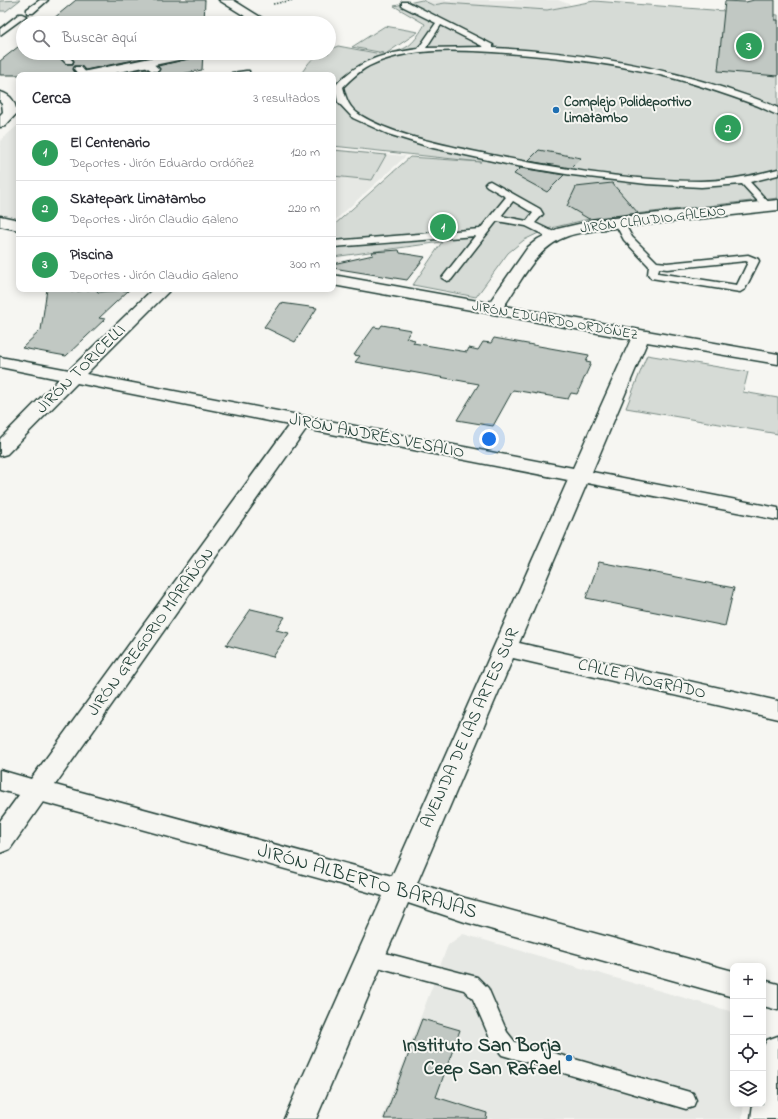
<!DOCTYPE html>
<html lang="es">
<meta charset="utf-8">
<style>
:root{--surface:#fff;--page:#f7f7f7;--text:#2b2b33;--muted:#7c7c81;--line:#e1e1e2;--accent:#b45309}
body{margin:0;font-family:"Indie Flower",sans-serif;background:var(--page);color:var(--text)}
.controls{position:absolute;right:12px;bottom:12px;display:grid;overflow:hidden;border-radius:8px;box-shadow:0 2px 10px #0003}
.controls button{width:36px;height:36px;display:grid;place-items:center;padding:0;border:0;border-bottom:1px solid var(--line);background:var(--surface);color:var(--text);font:20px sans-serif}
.you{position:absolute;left:489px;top:439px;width:14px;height:14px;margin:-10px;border:3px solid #fff;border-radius:50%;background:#1a73e8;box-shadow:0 0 0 6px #1a73e833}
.badge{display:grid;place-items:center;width:26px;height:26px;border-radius:50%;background:var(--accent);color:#fff;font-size:13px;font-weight:700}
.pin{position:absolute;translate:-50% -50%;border:2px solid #fff;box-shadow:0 1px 4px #0006}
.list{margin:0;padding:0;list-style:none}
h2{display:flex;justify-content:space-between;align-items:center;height:52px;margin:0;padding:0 16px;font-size:17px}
h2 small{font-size:13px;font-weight:400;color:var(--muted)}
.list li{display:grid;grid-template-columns:26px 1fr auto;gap:12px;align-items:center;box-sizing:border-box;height:56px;padding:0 16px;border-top:1px solid var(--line)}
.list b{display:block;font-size:15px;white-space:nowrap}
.list p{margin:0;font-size:13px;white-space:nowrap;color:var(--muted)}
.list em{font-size:13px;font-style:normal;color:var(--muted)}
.icon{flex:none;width:22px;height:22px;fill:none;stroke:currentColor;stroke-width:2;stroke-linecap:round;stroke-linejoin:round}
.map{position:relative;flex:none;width:778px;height:1119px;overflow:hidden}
.search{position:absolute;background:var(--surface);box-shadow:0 2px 10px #0003;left:16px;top:16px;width:320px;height:44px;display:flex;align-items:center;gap:10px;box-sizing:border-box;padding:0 14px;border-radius:22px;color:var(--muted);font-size:15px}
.panel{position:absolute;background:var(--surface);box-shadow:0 2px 10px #0003;left:16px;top:72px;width:320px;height:220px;border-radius:8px}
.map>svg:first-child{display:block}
.built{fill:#e6e8e4}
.green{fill:#d6dbd6;stroke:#7a8c85}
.building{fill:#c1c8c3;stroke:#1f3d34}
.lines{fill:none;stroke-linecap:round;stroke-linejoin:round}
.lane-casing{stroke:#1f3d34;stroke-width:3}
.street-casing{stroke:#1f3d34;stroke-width:3}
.path{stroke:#1f3d34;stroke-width:1.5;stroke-dasharray:1.5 1.5;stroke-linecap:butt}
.lane{fill:#f6f6f2;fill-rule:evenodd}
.street{fill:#f6f6f2;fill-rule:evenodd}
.poi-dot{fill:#1f6fb2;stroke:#f6f6f2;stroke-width:1.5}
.labels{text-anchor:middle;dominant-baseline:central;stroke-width:4;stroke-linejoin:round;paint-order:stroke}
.far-poi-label{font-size:14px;font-weight:bold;fill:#1f3d34;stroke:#f6f6f2;text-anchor:start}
.far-street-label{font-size:14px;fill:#1f3d34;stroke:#f6f6f2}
.street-label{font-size:17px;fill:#1f3d34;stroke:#f6f6f2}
.near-street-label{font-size:20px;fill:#1f3d34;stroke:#f6f6f2}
.near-poi-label{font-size:20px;font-weight:bold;fill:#1f3d34;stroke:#f6f6f2;text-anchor:end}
</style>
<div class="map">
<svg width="778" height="1119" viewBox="0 0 778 1119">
<rect width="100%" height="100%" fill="#f6f6f2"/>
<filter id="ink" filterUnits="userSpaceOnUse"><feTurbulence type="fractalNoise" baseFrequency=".025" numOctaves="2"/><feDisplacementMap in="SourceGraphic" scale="8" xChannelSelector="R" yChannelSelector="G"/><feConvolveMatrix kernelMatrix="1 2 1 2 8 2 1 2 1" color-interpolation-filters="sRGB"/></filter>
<g filter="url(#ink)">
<path class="built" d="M 422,0 L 558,0 L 571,5 L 547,10 L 446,3 L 433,5 Z
M 19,124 L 19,218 L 0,215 L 0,141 Z
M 333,149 L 406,156 L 333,222 Z
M 463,934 L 733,1012 L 733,1104 L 744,1104 L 742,1119 L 382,1119 L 448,945 Z"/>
<path class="green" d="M 20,0 L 6,11 L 0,11 L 0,1 Z
M 422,0 L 433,5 L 445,3 L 547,10 L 594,1 L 778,15 L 778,198 L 589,219 L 547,229 L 524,240 L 508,253 L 476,297 L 413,285 L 442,242 L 333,257 L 333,226 L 410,157 L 481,162 L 333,146 L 333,75 L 300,75 C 309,63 313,53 329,53 L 329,50 L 338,46 L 381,54 L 384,53 L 352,47 L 385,26 L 418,32 L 387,53 C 409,50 414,43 425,24 L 394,6 Z
M 333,150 L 386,155 L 372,180 L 333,176 Z
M 647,355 L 748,372 L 743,392 L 778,398 L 778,434 L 626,408 Z"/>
<path class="building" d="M 76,0 L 205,0 L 204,23 L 48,23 Z
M 754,0 L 775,0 L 775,20 L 778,20 L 778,76 L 718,71 L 725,1 L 746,2 Z
M 23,43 L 23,53 L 64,53 L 60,58 L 66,64 L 73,64 L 74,61 L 72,58 L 76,53 L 168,53 L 85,70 L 81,66 L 75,66 L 73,70 L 77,75 L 0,75 L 0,61 Z
M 200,53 L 203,53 L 202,70 L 176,75 L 112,75 L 146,68 L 151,72 L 158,72 L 160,69 L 158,66 L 197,57 Z
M 539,150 L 581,158 L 571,168 L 528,161 Z
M 520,168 L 564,175 L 547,192 L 514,174 Z
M 612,183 L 638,213 L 589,219 L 567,206 L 576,187 Z
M 399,250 L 400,253 L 425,257 L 407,280 L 333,268 L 333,264 L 373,255 L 372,252 Z
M 47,289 L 70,289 L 71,292 L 95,289 L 98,292 L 129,290 L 99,318 L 105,319 L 66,356 L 22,348 L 41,330 Z
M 281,303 L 317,308 L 295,342 L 264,327 Z
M 382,325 L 411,330 L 406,338 L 415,340 L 413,343 L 467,352 L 469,348 L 478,350 L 483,342 L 491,343 L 494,338 L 589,355 L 586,362 L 591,363 L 577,394 L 571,393 L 568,399 L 513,390 L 493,426 L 457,420 L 479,384 L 355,362 L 360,356 L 354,355 L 374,327 L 380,328 Z
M 599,562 L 734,588 L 725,626 L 586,598 Z
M 251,609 L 285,617 L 276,630 L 289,633 L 273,657 L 226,645 Z
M 422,1019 L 460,1030 L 436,1097 L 487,1113 L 486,1119 L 384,1119 Z"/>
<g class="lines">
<g class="lane-casing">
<path id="lane" d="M 40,0 L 48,0 L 33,13 L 27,13 L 27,9 Z
M 402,2 L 408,2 L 493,45 L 493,48 C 573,52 651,64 727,89 C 744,95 762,100 778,108 L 778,115 C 770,112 762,107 753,104 C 728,95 702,86 676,79 C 620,64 563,57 506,53 C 462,50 409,46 369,66 C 359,71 351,79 343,87 C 346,99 349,108 360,115 C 391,134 436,143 472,151 C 544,166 626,181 700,181 C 727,181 752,176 778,169 L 778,175 L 750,182 L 773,207 L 771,209 L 765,209 L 742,184 L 701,187 L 647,184 L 572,175 L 511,165 L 433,148 L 388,134 L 353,118 L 338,102 L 335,87 L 336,85 C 360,59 383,54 418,49 L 436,23 L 402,6 ZM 441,25 L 484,47 L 426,48 Z
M 19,14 L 22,14 L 26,16 L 0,35 L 0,29 Z
M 66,53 L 75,53 L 70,58 L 73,61 L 72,63 L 66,63 L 61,58 Z
M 144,61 L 150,61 L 159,69 L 158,71 L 152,71 L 144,65 Z
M 75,67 L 81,67 L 88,75 L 79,75 L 74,69 Z
M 246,71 L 249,71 L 249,75 L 231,75 L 232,73 Z
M 490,181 L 540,209 L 543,214 L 535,223 L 558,234 L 559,236 L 558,238 L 550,238 L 526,226 L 497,221 L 451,280 L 447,281 L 442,278 L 475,236 L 333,247 L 333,241 L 480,229 L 506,197 L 487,186 L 485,184 L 487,182 ZM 513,201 L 533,213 L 527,221 L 501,216 Z
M 620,220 L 623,221 L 632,237 L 657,262 L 667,263 L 748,255 L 758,259 L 759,261 L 745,289 L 740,292 L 651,278 L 648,274 L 649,266 L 624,240 L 615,223 ZM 746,261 L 748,262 L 737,285 L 658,273 L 659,268 L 667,269 Z
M 370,949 L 477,977 L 488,988 L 507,1032 L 515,1042 L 686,1091 L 693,1093 L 696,1100 L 693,1107 L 686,1109 L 502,1055 L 492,1043 L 473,999 L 464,990 L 363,963 L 361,957 L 363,951 Z"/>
</g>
<g class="street-casing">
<path id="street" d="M 219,0 L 233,0 L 270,23 L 256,23 Z
M 175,53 L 199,53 L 197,56 L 193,57 L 105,75 L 81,75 L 83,72 L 87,71 Z
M 0,92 C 12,95 15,102 17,113 L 5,126 L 0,127 L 0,115 L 3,112 L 2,104 L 0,102 Z
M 778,200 L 778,210 L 596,230 C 587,232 577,233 568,236 C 537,246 522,280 504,306 L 778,354 L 778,364 L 647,342 L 592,472 L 778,508 L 778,520 L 587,483 L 519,643 L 778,701 L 778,719 L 513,658 L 417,883 L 465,898 L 733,971 L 733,997 L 465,922 L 408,903 L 316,1119 L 284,1119 L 383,896 L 43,802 L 10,849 L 0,853 L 0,821 L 19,795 L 0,790 L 0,770 L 31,779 L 289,425 L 77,383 L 7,454 L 0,456 L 0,439 L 59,379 L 0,367 L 0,357 L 69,370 L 153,289 L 171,289 L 86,374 L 573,468 L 631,339 L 333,285 L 333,275 L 489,303 L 528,247 L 538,239 L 557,229 L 596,220 ZM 306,429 L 568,480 L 392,876 L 55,785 Z
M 0,216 L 19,220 L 19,230 L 0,226 Z
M 763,980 L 778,984 L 778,1010 L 763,1006 Z
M 778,1036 L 778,1119 L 751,1119 L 753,1104 L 763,1104 L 763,1048 L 767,1040 Z"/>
</g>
<path class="path" d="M 273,4 L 294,0"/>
<use href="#lane" class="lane"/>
<use href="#street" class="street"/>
</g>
</g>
<g class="poi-dot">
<circle cx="556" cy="110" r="4"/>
<circle cx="569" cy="1058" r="4"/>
</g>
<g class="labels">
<g class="far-poi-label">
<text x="564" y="102">Complejo Polideportivo<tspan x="564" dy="16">Limatambo</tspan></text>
</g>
<g class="far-street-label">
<text transform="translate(653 220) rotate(-7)">JIRÓN CLAUDIO GALENO</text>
<text transform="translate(555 321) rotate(10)">JIRÓN EDUARDO ORDÓÑEZ</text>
</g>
<g class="street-label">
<text transform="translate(81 369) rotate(-45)">JIRÓN TORICELLI</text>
<text transform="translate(377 436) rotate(11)">JIRÓN ANDRÉS VESALIO</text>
<text transform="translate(151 632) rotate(-54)">JIRÓN GREGORIO MARAÑÓN</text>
<text transform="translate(642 679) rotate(13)">CALLE AVOGRADO</text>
<text transform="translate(470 728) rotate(-66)">AVENIDA DE LAS ARTES SUR</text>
</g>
<g class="near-street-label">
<text transform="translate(367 882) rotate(16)">JIRÓN ALBERTO BARAJAS</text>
</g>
<g class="near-poi-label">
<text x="561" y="1046">Instituto San Borja<tspan x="561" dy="23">Ceep San Rafael</tspan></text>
</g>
</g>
</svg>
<div class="controls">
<button>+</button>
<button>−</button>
<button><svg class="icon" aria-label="locate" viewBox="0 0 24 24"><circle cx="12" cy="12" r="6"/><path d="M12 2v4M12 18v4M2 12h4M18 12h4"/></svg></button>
<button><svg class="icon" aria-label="layers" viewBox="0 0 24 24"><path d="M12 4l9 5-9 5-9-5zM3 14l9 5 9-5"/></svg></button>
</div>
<div class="you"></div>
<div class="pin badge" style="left:443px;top:227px;background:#2e9e5b">1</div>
<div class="pin badge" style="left:728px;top:128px;background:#2e9e5b">2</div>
<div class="pin badge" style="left:749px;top:46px;background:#2e9e5b">3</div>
<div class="search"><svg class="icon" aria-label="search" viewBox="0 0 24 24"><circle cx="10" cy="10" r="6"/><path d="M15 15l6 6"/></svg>Buscar aquí</div>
<section class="panel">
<h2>Cerca<small>3 resultados</small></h2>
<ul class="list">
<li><span class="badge" style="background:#2e9e5b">1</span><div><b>El Centenario</b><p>Deportes · Jirón Eduardo Ordóñez</p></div><em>120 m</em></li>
<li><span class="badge" style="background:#2e9e5b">2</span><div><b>Skatepark Limatambo</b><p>Deportes · Jirón Claudio Galeno</p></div><em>220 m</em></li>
<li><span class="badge" style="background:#2e9e5b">3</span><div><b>Piscina</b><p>Deportes · Jirón Claudio Galeno</p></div><em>300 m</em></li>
</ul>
</section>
</div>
